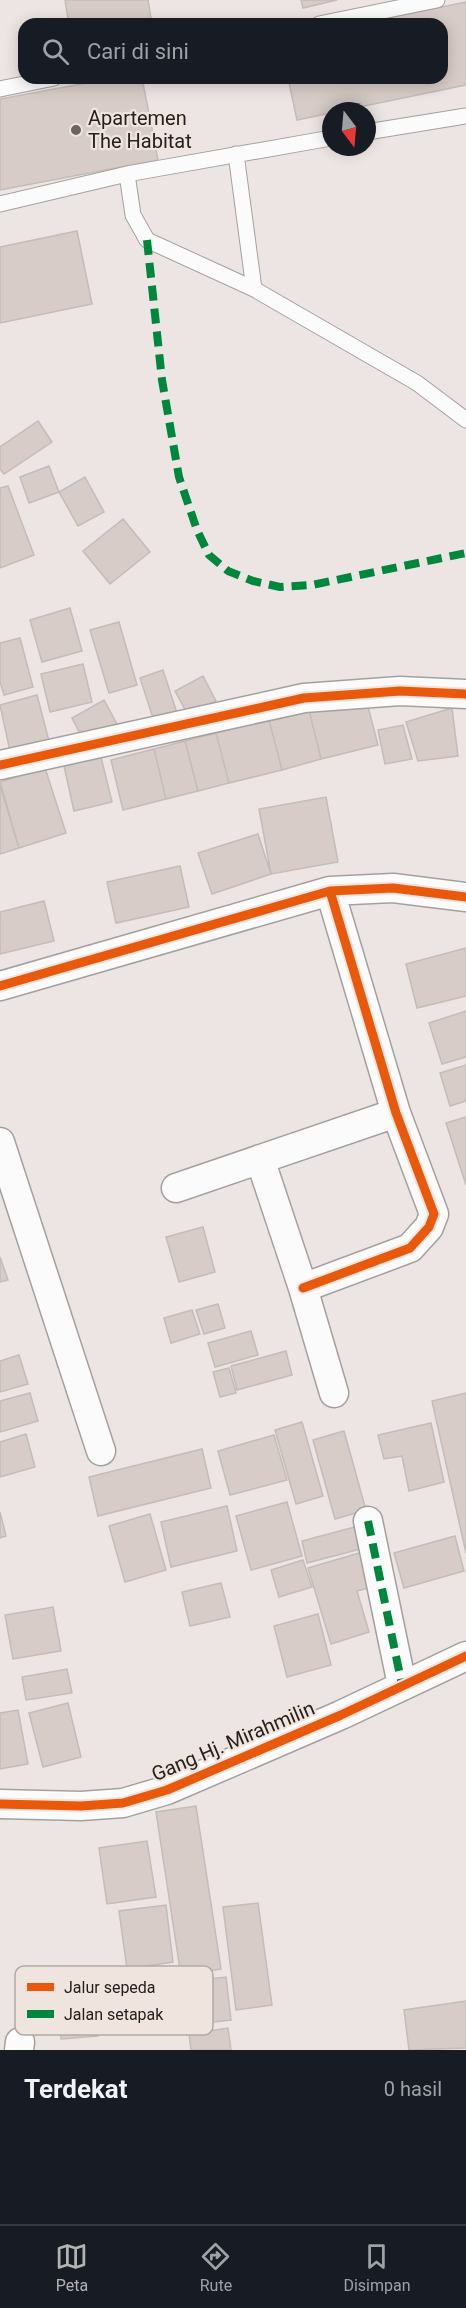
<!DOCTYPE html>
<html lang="id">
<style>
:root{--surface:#171b24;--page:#242831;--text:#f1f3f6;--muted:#9ea1a6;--line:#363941;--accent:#b4b3b4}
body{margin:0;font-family:Roboto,sans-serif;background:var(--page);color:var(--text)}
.compass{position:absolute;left:322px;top:102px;width:54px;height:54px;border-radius:50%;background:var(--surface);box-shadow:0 3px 15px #0003;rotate:164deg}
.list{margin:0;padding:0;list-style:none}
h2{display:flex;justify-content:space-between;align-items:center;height:78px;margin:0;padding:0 24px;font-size:26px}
h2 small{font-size:20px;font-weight:400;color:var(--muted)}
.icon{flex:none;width:33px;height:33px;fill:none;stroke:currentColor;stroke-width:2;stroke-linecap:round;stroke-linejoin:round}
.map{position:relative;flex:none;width:466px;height:2050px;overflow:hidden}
.search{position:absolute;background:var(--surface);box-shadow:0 3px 15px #0003;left:18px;right:18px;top:18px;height:66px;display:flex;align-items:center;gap:15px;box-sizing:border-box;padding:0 21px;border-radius:18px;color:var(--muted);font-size:22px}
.sheet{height:174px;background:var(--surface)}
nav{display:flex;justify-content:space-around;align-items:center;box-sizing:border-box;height:84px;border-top:2px solid var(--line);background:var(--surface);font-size:16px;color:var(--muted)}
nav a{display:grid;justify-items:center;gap:3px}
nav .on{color:var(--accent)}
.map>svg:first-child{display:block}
.building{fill:#d7ccc8;stroke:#c2bcba;stroke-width:1.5}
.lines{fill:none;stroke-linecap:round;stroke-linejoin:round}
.lane-casing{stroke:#a5a09e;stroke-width:17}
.street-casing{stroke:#a5a09e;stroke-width:31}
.lane{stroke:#fcfbfb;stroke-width:15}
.street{stroke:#fcfbfb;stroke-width:28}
.quiet{stroke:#00873e;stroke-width:8;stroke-dasharray:15 8;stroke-linecap:butt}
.cycleway-casing{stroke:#f0e4df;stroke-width:13}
.cycleway{stroke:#e8590c;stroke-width:9}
.poi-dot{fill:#6a6563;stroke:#f0e4df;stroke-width:2}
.labels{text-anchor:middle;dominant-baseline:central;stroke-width:4.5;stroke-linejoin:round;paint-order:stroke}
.poi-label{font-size:20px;fill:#24201e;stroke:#f0e4df;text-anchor:start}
.street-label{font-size:20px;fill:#24201e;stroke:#f0e4df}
.key{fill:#f0e4df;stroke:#b3a9a5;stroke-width:1.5}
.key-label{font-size:16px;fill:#24201e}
</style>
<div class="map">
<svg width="466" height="2050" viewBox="0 0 466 2050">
<rect width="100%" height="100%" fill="#ece5e3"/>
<path class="building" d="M 65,0 L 148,0 L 152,24 L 69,24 Z
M 301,0 L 337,0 L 303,8 Z
M 466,2 L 466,85 L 340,111 L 331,111 L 331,113 L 297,120 L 288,78 L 442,78 L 442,24 L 359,24 Z
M 114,78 L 142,78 L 158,160 L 0,190 L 0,99 Z
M 77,231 L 92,304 L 0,323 L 0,247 Z
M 38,421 L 52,442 L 4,474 L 0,469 L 0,447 Z
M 49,466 L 59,492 L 29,503 L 20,477 Z
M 85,477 L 104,512 L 78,526 L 59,492 Z
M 8,486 L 34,555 L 0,568 L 0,488 Z
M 123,519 L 150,552 L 110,584 L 83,551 Z
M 70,608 L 82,651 L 42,662 L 30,620 Z
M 119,622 L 137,685 L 109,693 L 90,630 Z
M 20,638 L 33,687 L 4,695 L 0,682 L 0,643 Z
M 83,664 L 92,702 L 50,712 L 41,674 Z
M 163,670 L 177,713 L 154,721 L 140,678 Z
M 203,676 L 216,701 L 188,715 L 175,691 Z
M 37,695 L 49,741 L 10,751 L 0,705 Z
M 365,695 L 378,745 L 321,759 L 309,710 Z
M 104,700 L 117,724 L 84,741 L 72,718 Z
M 452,708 L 458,756 L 418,761 L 406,722 Z
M 309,710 L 321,759 L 282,770 L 269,720 Z
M 269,720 L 282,770 L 229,783 L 216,733 Z
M 403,725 L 412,759 L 385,764 L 378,730 Z
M 216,733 L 229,783 L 198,791 L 185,741 Z
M 185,741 L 198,791 L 166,799 L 154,749 Z
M 154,749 L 166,799 L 123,810 L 111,760 Z
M 101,757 L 112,802 L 74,811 L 64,766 Z
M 45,768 L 66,833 L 19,848 L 0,782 Z
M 0,785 L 19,848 L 0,854 Z
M 326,797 L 338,862 L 271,874 L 259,809 Z
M 258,834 L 271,874 L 212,894 L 198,853 Z
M 180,866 L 189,907 L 116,923 L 107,882 Z
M 44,901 L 54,941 L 0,954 L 0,912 Z
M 466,948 L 466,996 L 417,1008 L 406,964 Z
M 466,1011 L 466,1057 L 442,1064 L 429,1023 Z
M 466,1065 L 466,1101 L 450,1106 L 440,1073 Z
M 466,1117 L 466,1185 L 446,1123 Z
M 203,1227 L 215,1272 L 179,1282 L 166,1237 Z
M 0,1257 L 8,1280 L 0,1282 Z
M 218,1304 L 225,1328 L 204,1334 L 196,1310 Z
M 192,1310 L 200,1334 L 171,1343 L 164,1318 Z
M 251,1331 L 258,1355 L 215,1367 L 208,1343 Z
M 286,1351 L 292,1375 L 237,1390 L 231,1366 Z
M 19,1355 L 28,1384 L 0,1392 L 0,1361 Z
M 229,1368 L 236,1393 L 220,1397 L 213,1372 Z
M 30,1393 L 38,1421 L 0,1432 L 0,1401 Z
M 466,1393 L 466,1553 L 432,1401 Z
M 302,1422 L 323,1496 L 296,1504 L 275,1430 Z
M 431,1423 L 444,1482 L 409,1491 L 402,1456 L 384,1459 L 378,1435 Z
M 344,1431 L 366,1510 L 335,1519 L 313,1440 Z
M 26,1434 L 35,1467 L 0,1477 L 0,1442 Z
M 274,1435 L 287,1480 L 230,1495 L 218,1451 Z
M 202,1449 L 211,1488 L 98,1516 L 89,1477 Z
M 287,1502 L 302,1556 L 251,1570 L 236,1516 Z
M 227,1506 L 237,1551 L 171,1567 L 161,1522 Z
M 0,1512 L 6,1536 L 0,1538 Z
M 150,1514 L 166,1570 L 125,1582 L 109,1526 Z
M 362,1525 L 368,1547 L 307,1563 L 302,1541 Z
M 455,1536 L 464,1571 L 404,1588 L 394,1553 Z
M 366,1551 L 376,1586 L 357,1591 L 369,1632 L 331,1644 L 308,1568 Z
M 303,1560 L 312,1587 L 279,1597 L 271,1570 Z
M 221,1583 L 230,1617 L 190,1626 L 182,1592 Z
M 53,1607 L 61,1651 L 13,1659 L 5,1615 Z
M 318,1614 L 331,1665 L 287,1677 L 274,1626 Z
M 67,1669 L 72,1693 L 26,1700 L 22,1677 Z
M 68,1703 L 81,1757 L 43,1767 L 29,1713 Z
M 18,1710 L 28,1764 L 0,1769 L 0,1713 Z
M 196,1806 L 221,1969 L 181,1976 L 156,1812 Z
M 147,1841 L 156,1897 L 107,1904 L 99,1848 Z
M 258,1903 L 272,2005 L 236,2010 L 223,1907 Z
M 166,1905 L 173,1962 L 127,1969 L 119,1911 Z
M 226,1977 L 231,2020 L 162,2028 L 157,1985 Z
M 94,1981 L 98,2036 L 61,2039 L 57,1983 Z
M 466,2001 L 466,2048 L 409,2050 L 404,2010 Z
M 228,2028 L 231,2050 L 191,2050 L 189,2034 Z"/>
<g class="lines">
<g class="lane-casing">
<path id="lane" d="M 319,24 L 437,0
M 0,89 L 54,78
M 367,132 L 466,116
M 236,154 L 254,289
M 127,174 L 133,215 L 147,240 L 254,289 L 417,383 L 466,420
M 0,204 L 127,174 L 331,138"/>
</g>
<g class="street-casing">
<path id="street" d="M 0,765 L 304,698 L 400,691 L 466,694
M 0,986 L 330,891 L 393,888 L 466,897
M 0,1142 L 101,1451
M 260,1159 L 303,1288 L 334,1393
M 176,1188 L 396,1113
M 303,1288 L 410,1248 L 429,1227 L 434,1214 L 396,1113 L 330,891
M 368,1521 L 402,1685
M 0,1804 L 81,1806 L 123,1803 L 167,1790 L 341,1715 L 466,1656
M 19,2050 L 20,2042"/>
</g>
<use href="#lane" class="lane"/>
<use href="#street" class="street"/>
<path class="quiet" d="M 147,240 L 162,380 L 179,477 L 197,530 L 209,555 L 228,571 L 253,581 L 280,587 L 312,585 L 466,553
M 368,1521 L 402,1685"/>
<g class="cycleway-casing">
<path id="cycleway" d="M 0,765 L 304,698 L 400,691 L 466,694
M 0,986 L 330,891 L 393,888 L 466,897
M 303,1288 L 410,1248 L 429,1227 L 434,1214 L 396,1113 L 330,891
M 0,1804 L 81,1806 L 123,1803 L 167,1790 L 341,1715 L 466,1656"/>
</g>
<use href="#cycleway" class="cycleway"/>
</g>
<circle class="poi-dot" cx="76" cy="130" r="6"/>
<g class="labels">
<g class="poi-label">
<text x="88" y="118">Apartemen<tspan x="88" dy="23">The Habitat</tspan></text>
</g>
<g class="street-label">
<text transform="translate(233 1741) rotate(-23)">Gang Hj. Mirahmilin</text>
</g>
</g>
<rect x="15" y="1966" width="198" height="69" rx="9" class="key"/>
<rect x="27" y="1983" width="27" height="8" fill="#e8590c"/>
<rect x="27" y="2010" width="27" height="8" fill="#00873e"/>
<g class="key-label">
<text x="64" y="1993">Jalur sepeda</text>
<text x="64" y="2020">Jalan setapak</text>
</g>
</svg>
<svg class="compass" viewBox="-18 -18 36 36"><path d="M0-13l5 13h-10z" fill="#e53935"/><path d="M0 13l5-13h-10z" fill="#9ea1a6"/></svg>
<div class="search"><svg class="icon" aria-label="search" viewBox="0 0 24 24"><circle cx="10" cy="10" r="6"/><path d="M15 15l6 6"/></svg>Cari di sini</div>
</div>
<section class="sheet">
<h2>Terdekat<small>0 hasil</small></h2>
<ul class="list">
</ul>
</section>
<nav>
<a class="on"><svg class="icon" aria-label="map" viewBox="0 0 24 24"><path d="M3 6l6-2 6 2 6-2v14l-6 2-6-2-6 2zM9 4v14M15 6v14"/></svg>Peta</a>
<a><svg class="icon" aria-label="directions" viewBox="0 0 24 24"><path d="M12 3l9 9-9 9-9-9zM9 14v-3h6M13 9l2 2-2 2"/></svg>Rute</a>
<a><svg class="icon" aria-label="saved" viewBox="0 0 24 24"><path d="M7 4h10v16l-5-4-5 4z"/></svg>Disimpan</a>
</nav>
